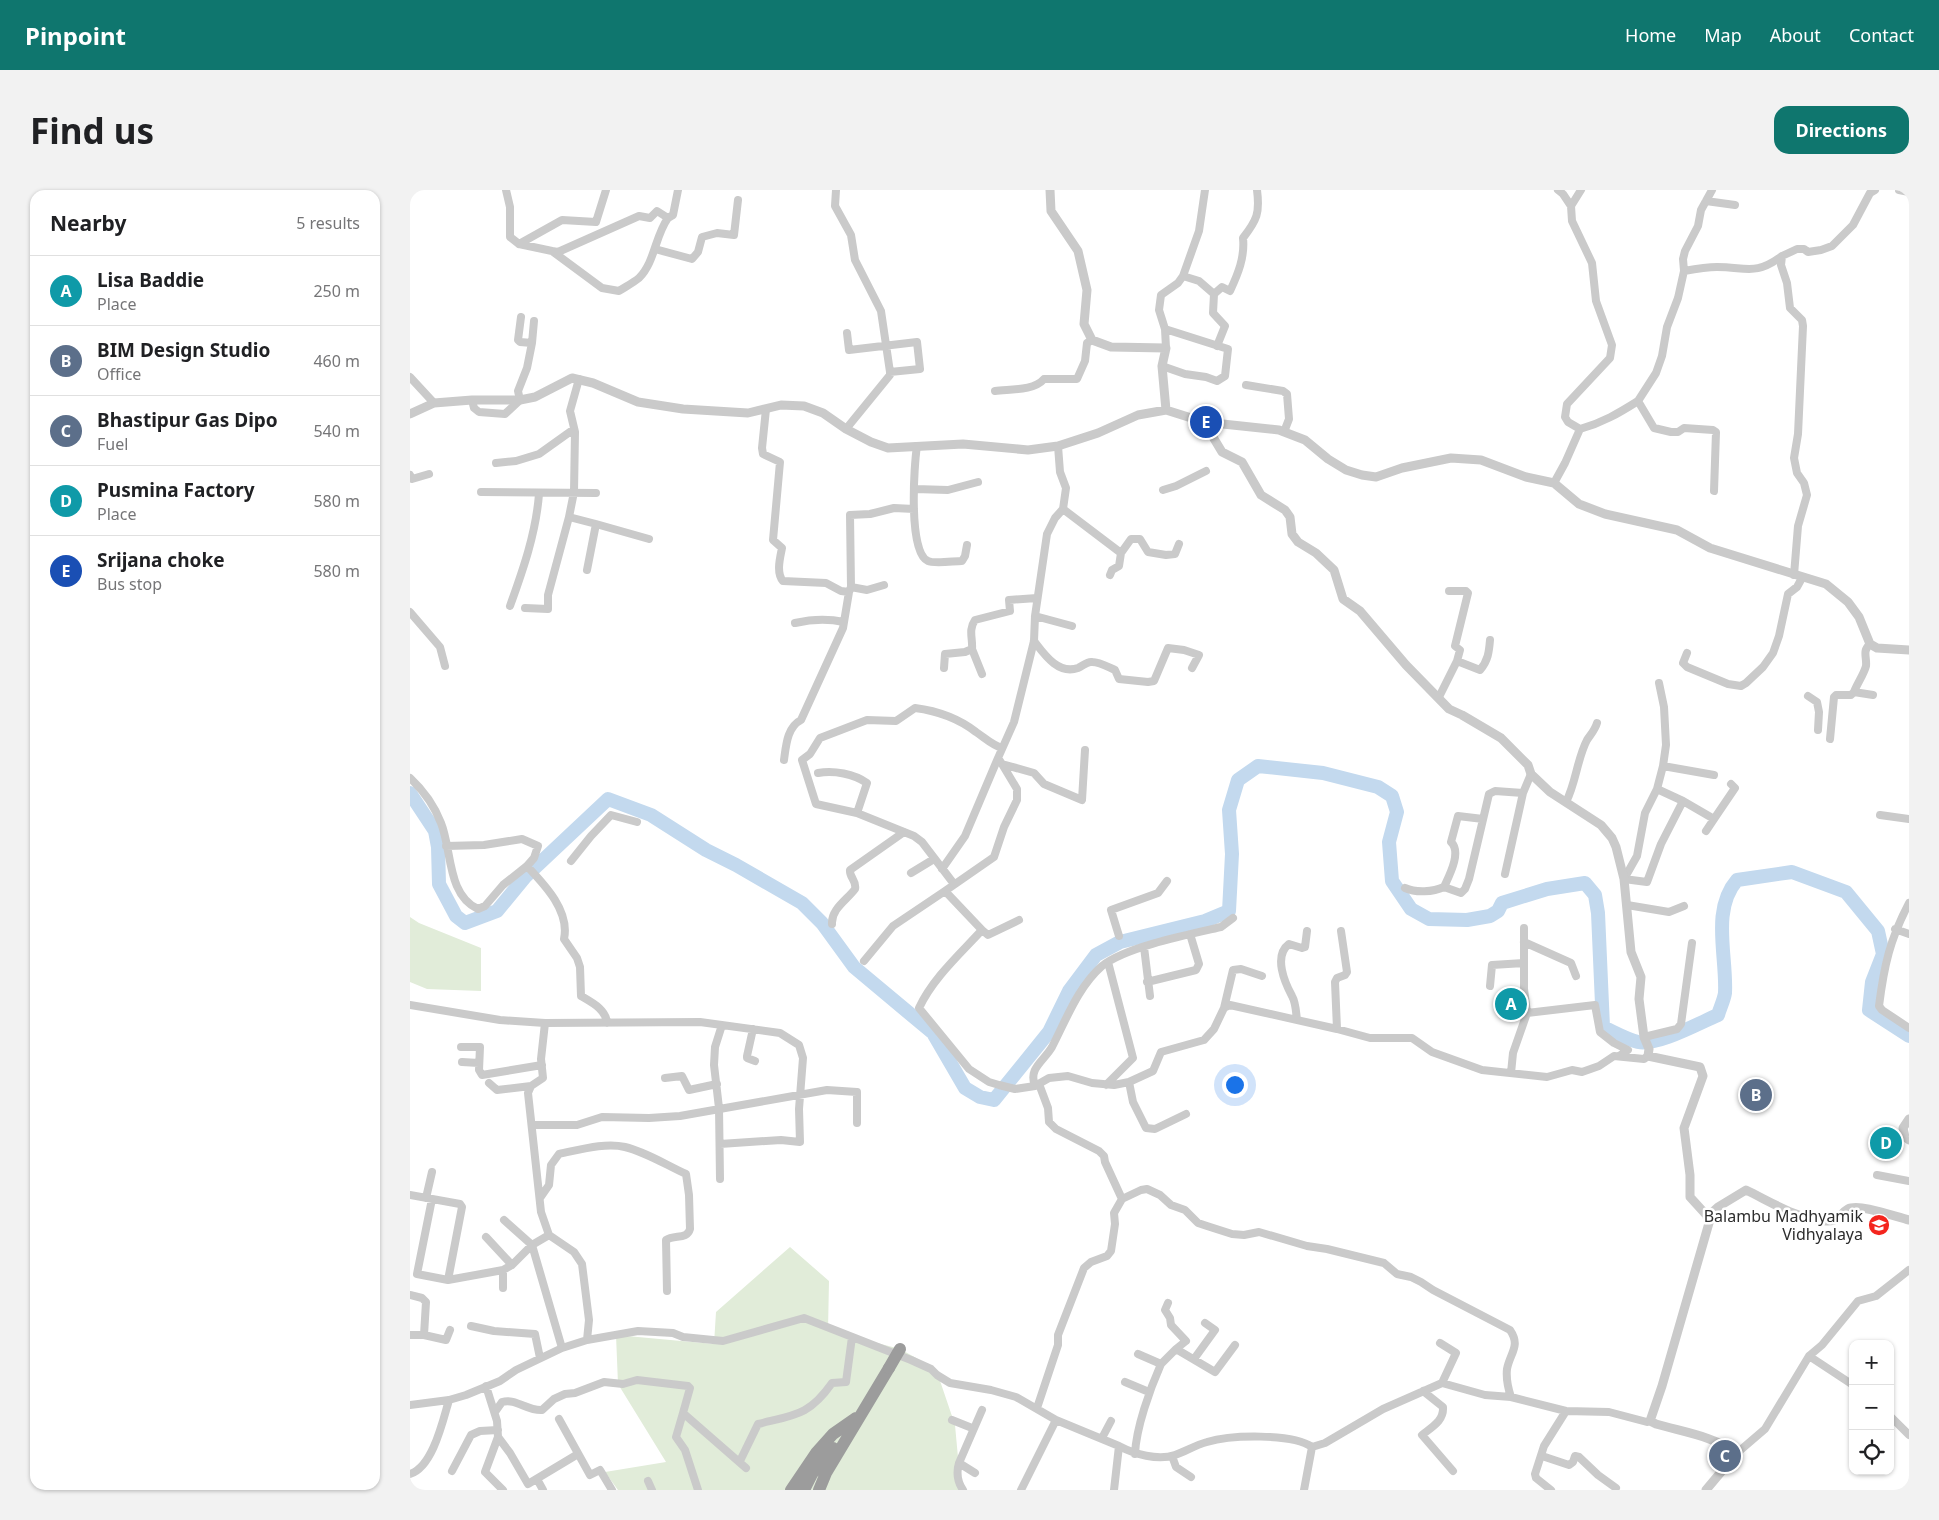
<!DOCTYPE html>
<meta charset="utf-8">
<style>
:root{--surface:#fff;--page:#f2f2f2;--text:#202124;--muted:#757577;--line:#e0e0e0;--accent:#0f766e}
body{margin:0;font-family:"Noto Sans",sans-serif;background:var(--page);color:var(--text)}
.controls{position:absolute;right:15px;bottom:15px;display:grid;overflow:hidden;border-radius:10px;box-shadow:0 1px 4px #0004}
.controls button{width:45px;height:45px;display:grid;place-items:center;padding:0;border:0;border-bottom:1px solid var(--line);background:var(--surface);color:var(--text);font:25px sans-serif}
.you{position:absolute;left:824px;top:894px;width:18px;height:18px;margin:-12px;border:4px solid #fff;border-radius:50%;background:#1a73e8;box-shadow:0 0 0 8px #1a73e833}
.badge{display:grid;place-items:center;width:32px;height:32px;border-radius:50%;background:var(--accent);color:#fff;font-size:16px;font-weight:700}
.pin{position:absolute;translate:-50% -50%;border:2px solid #fff;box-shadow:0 1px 5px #0006}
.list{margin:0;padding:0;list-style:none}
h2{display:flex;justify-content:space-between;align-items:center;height:65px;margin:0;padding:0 20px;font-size:21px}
h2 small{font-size:16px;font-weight:400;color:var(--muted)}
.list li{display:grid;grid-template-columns:32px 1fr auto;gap:15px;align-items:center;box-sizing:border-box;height:70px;padding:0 20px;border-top:1px solid var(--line)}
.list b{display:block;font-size:19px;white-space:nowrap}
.list p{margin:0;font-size:16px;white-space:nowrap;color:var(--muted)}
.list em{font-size:16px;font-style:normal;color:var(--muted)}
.icon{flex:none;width:28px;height:28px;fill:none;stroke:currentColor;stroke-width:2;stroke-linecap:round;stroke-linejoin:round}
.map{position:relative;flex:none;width:1499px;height:1300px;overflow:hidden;border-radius:15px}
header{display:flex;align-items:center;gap:30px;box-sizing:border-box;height:70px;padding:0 25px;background:var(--accent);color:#fff}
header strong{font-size:24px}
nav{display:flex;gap:28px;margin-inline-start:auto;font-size:18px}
.intro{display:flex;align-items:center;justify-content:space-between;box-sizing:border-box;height:120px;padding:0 30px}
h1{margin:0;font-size:35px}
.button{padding:12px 22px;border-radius:15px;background:var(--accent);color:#fff;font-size:18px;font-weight:700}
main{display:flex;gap:30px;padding:0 30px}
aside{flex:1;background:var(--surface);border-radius:15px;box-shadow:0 1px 4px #0004}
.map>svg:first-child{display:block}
.green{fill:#e1ecd9}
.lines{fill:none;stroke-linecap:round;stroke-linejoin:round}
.river{stroke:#c3d9ee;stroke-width:14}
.minor{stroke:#cacaca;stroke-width:8}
.tertiary{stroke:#cacaca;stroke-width:9}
.trunk{stroke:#9c9c9c;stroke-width:12}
.trunk-bridge{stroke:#9c9c9c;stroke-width:12}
.labels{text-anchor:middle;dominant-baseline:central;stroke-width:5;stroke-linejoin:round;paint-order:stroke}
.poi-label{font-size:16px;fill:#2d2d2d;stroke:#fff;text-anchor:end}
</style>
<header>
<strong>Pinpoint</strong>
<nav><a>Home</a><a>Map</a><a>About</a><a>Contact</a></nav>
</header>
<div class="intro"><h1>Find us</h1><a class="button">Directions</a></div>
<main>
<aside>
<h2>Nearby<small>5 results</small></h2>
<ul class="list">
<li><span class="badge" style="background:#0f9aa8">A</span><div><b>Lisa Baddie</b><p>Place</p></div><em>250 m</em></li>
<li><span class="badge" style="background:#5c6f8a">B</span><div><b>BIM Design Studio</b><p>Office</p></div><em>460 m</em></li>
<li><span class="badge" style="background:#5c6f8a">C</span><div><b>Bhastipur Gas Dipo</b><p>Fuel</p></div><em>540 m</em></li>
<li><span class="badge" style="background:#0f9aa8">D</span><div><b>Pusmina Factory</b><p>Place</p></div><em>580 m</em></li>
<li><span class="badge" style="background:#1a4fb4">E</span><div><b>Srijana choke</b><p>Bus stop</p></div><em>580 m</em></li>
</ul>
</aside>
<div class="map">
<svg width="1499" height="1300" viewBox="0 0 1499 1300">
<rect width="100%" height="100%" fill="#fff"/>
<path class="green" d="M 0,727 L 9,733 L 71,758 L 71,801 L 17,799 L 0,792 Z
M 380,1057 L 419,1091 L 418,1140 L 490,1159 L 526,1179 L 545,1235 L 551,1300 L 208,1300 L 195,1282 L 256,1272 L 208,1194 L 206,1145 L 304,1154 L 306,1122 Z"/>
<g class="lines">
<path class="river" d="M 0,603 L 25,641 L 28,657 L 29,694 L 46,726 L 55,733 L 87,721 L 115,687 L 198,609 L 241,625 L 296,660 L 326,675 L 392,713 L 412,733 L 444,777 L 523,843 L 555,898 L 570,907 L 584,910 L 639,842 L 659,801 L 686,765 L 710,752 L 795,731 L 819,721 L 822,664 L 819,620 L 828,590 L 848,576 L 913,583 L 968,597 L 982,606 L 987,622 L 979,652 L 982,691 L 1001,719 L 1019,729 L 1057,730 L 1080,726 L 1088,721 L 1092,713 L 1137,699 L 1175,693 L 1185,705 L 1188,723 L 1193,837 C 1204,842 1216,849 1228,852 C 1248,856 1289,833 1308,825 C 1310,818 1314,810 1315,803 C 1317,766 1301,720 1327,690 L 1382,682 L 1436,702 L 1468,741 L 1473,764 L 1462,792 L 1459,820 L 1499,846"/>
<path class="minor" d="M 96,0 L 100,17 L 100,47 L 109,54 L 142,61 L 192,98 L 209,101 C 215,97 223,93 229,88 C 245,72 245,46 258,28 L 247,21 L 240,28 L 229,26 L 148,62 L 142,61
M 426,0 L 425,16 L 441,45 L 445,70 L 471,121 L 480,182 L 480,185 L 436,239
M 1148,0 L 1153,4 L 1161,16
M 1302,0 L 1291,20 L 1288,36 L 1275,61 L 1273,69 L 1274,81 L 1268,108 L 1257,137 L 1252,166 L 1246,183 L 1228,211 L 1244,238 L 1261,242 L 1268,242 L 1274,238 L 1303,240 L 1306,242 L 1304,301
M 1489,0 L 1499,2
M 1296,11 L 1325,15
M 258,28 L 263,25 L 268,0
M 109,54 L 152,30 L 186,32 L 196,0
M 245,59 L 282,69 L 288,62 L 292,47 L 307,43 L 324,45 L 328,10
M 1274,81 C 1285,79 1296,77 1307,77 C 1337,77 1345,86 1372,66
M 773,86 L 789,91 L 804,104
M 437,143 L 439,160 L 507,152 L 510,179 L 480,182
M 122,153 L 124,131
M 807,156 L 815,136 L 803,123 L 804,104 L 812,97 L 820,101 C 828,84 835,67 833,48 C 847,30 850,23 847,0
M 756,158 L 755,139 L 749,120 L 751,105 L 768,93 L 773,86 L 789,41 L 795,0
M 752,176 L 775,184 L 796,187 L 807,191 L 815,186 L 818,159 L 755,139
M 0,187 L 24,213
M 836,195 L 873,201 L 877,204 L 879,229 L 874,242
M 585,201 C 600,199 624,201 634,189 L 667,189 L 675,171 L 677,153 L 682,150
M 62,210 L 64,218 L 69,222 L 95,224 L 110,210 L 108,201 L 117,178 L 122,153 L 110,152 L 108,150 L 111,127
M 356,219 L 352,258 L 353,264 L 370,272 L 363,350 L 372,358 C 370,368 366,383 373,391 L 416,393 L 431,401 L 439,402
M 1170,239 C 1192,233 1209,223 1228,211
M 507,256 C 504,275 498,363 518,371 C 524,374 544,371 552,371 L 555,366 L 557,355
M 648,256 L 650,282 L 656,298 L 653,319 L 645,328 L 637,344 L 625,426 L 624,451 L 604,532 L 588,568 L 592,574 L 624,583 L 634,594 L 672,610 L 675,560
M 86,273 L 106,271 L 129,264 L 164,239
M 0,285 L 2,289 L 19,284
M 1144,293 L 1155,273 L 1170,239 L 1158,232 L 1155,227 L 1157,214 L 1200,168 L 1202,155 L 1186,111 L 1182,73 L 1162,31 L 1161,16 L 1171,0
M 505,299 L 538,300 L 568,292
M 753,300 L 766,296 L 796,281
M 71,302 L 186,303
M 653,319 L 711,363 L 721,349 L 730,349 L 738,362 L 756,365 L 765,364 L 769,354
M 159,327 L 186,334 L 177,380
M 186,334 L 239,349
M 700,385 L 702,380 L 709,376 L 711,363
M 1384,385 L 1388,336 L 1397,305 L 1394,293 L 1387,283 L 1384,268 L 1388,244 L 1393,136 L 1392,130 L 1380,118 L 1377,93 L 1371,75 L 1372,66 L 1387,59 L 1394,59 L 1398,62 L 1411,60 L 1422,56 L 1443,35 L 1460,3 L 1465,0
M 441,397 L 457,400 L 474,395
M 1039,401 L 1056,401 L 1058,403 L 1045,456 L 1050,460 L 1047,471
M 100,416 C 113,380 126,343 129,304
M 115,418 L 138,419 L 138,405 L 159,327 L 164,302 L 165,242 L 160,221 L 169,189
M 0,422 L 30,457 L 35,476
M 625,426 L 662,436
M 385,433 C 402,429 416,428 434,432
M 624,451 C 634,464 648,485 668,478 C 673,476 677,471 682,472 C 690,472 698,477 705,480 L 709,489 L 738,492 L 744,491 L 758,458 L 774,460 L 789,465 L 782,478
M 562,459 L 572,484
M 1277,463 L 1273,473 L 1277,477 L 1318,494 L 1331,496 L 1336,493 L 1353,477 L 1363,463 L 1369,446 L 1378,404 L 1387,397 L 1392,388
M 534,478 L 535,464 L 555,462 L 562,459 C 563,449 558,440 565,430 L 600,421 L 599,410 L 627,408
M 1444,502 L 1463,505
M 1398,506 L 1407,512 L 1409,522 L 1408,540
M 1029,507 L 1047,471 L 1070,480 C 1078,471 1079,462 1080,450
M 1420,549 L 1424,507 L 1426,505 L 1441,505 L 1444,502 C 1447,494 1454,484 1456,476 C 1457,467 1452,461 1460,454
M 374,570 C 376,556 377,537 391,530 L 433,438 L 439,402 L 441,397 L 440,325 L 460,324 L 484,318 L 504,319
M 1253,576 L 1304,585
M 408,583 C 424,580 444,584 457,593 L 447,623
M 0,588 C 14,601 24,615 31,633 C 42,660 37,705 68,719 L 75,716 L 93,695 L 117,676 L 124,668 L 128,656 L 112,649 L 74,655 L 36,656
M 1247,599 L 1273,611 L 1251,654 L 1237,692 L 1214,689 L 1227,666 L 1235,623 L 1247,599 L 1253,576 L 1256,555 L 1254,517 L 1249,493
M 1273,611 L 1304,629 L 1325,598 L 1321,594
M 1156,612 C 1166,593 1167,569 1177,550 C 1181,544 1185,540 1187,533
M 1470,625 L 1499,629
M 1296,641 L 1304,629
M 161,671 L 181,646 L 201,625 L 227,632
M 117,676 C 135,695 160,721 154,749 L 167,768 L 170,777 L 171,806 C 181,812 196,819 197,833
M 532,679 L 555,646 L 588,568
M 501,683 L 524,669
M 1095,684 L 1113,603
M 544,694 L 512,652 L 504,646 L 447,623 L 406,614 L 392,570 L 400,564 L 410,548 L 457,530 L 486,531 L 505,518 C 528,521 548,528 566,542 C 575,548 582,555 592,558
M 1034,697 C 1039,686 1052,662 1041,652 L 1048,626 L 1073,629
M 995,698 C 1006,703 1023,702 1034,697 L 1051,703 L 1055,699 L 1059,689 L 1079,604 L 1085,601 L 1113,603 L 1121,584
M 1499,713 C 1480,749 1474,776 1469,816 L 1472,820 L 1499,838
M 1217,715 L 1259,722 L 1274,716
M 609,730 L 578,745 L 572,740 C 550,764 523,788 509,818 L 559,879 L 579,892 L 589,895 L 605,899 L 625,896 L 639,888 L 658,886 L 682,893 L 704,895 L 719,892 L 743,881 L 751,862 L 794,850 L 804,839 L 814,818 L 820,815 L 927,839 L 960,848 L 1002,848 L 1022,862 L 1072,880 L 1137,887 L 1162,880 L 1172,882 L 1189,876 L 1204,866 L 1234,869 L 1238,866
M 422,734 C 421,719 437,710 445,699 C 447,691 439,687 440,680 L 494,642
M 1485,739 L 1499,744
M 572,740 L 535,701 L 584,667 L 594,637 L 607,610 L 607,599 L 592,574
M 709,746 L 701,720 L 748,703 L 757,691
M 1114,752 L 1161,773 L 1166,786
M 734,757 L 740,806
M 454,771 L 483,736 L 535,701
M 737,792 L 786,780 L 789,774 L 780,744
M 1080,796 L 1082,775 L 1114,773
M 0,815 L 90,830 L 135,833 L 290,832 L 370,843 L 389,855 L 393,868 L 389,919 L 390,952 L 371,950 L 310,954
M 814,818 L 823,780 L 831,779 L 852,786
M 1117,823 L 1185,815 L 1190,842 L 1204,853 L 1218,860 L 1209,866
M 887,830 C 886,823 886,813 882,806 C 875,793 863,766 879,754 L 892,758 L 895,757 L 897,741
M 343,839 L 337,866 L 337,868 L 345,871
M 927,839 L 925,792 L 927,788 L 935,785 L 937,782 L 931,741
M 1234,847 L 1267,839 L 1271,834 L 1282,753
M 51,857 L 70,857 L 69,880 L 72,885 L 132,875
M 52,872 L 69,873
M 1101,883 L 1103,863 L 1117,823 L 1114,799 L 1114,738
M 255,888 L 272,886 L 279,900 L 307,894
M 719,892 L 723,912 L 736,938 L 745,939 L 776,924
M 79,893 L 87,900 L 121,896
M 629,894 L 638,918 L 639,932 L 646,939 L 689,961 L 694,966 L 695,972 L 712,1009
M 696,895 L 723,868 L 698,772
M 625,896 C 618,878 634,871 642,857 C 656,830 668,797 692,776 C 715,757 780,744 811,737 L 823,728
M 123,935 L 167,935 L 192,927 L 239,928 L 270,926 L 417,900 L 447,902 L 447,933
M 1467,985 L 1499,991
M 310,989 L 309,918 L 304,875 L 305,857 L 312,835
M 0,1005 L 50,1014 L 52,1017 L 38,1090
M 16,1008 L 22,982
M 130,1008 L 139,995 L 141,975 L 149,964 C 169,960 195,952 215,957 C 236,962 256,975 276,984 L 279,1005 L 280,1039 C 277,1050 264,1044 256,1050 L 257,1101
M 22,1009 L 7,1084 L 38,1090 L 93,1080 L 102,1075 L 122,1055 L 139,1045
M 94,1030 L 122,1055 L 152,1158
M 76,1047 L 102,1075
M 93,1080 L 93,1098
M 0,1105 L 12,1108 L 16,1112 L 14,1145 L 0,1145
M 758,1113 L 755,1120 L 760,1128 L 761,1135 L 776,1151 L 766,1159
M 61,1136 L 84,1141 L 125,1144 L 130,1168
M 14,1145 L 36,1150 L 40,1140
M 177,1150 L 228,1141 L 263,1143 L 273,1147 L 313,1151 L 394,1128 L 501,1170 L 521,1179 L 527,1185 L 540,1193 L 581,1200 L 606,1207 L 646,1230 L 709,1256 L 704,1300
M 1030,1153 L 1046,1163 L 1032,1193
M 728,1164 L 751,1174 L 766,1159 L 805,1182 L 825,1155
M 1399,1166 L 1443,1195
M 784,1169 L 805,1140 L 795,1133
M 715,1192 L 739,1202
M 76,1196 L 87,1231 L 88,1247 L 100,1263 L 118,1294 L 168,1264
M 1013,1201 L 1033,1217 C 1034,1231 1022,1237 1012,1245 L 1043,1281
M 0,1215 L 39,1210 L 56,1205 L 90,1191 L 106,1180 L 152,1158 L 177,1150 L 179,1130 L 172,1074 L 164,1062 L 139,1045 L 131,1022 L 118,903 L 121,896 L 133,888 L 131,869 L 135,833
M 627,1218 L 648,1155 L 648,1145 L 674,1078 L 681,1072 L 697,1066 L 701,1061 L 705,1034 L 704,1023 L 712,1009 L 731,1000 L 737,999 L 750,1005 L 761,1015 L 775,1020 L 788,1033 L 797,1036 L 822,1044 L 834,1045 L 849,1042 L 897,1056 L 917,1059 L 974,1073 L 987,1084 L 1001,1087 L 1011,1092 L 1023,1100 L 1100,1140 C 1111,1156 1100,1163 1097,1179 C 1096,1188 1098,1198 1101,1207
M 85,1222 L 92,1212 C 106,1208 117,1221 132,1220 L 144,1209 L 155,1204 L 165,1203 L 194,1192 L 213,1194 L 227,1190 L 278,1196 L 280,1198 L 273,1223
M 1480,1226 L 1499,1245
M 149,1229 L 180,1285 L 190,1280 L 202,1300
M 542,1230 L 562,1238
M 88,1247 L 75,1282 L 93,1300
M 692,1248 L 701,1231
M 709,1256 C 724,1264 748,1271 765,1265 C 776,1261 786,1255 797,1252 C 820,1245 882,1243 902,1257
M 1327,1263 L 1355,1239 L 1399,1166 L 1412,1155 L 1448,1111 L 1466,1106 L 1499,1080
M 725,1264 C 726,1238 740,1199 751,1174
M 762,1266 L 766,1277 L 781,1287
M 1132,1266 L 1159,1275 L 1163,1272 L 1165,1266 L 1169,1267 L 1188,1285 L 1206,1298
M 330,1271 L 348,1234 C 384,1225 399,1226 422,1193 L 436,1192 L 442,1147
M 549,1273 C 546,1283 547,1291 553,1300
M 42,1281 L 61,1245 L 70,1241 L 88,1240
M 565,1283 L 549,1273 L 572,1220
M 0,1284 C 23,1277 33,1230 39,1210
M 127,1289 L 133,1300
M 238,1291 L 242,1300
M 288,1300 L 275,1260 L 266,1247 L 273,1223 L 336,1278
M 611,1300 L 646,1230
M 894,1300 L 902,1257 L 915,1253 L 973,1219 L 1032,1193 L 1075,1205 L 1101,1207 L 1156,1221 L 1199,1222 L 1237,1232 L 1240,1231
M 1141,1300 L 1126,1288 L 1125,1284 L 1134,1256 L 1156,1221"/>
<path class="tertiary" d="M 640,0 L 641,21 L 668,61 L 677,100 L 674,134 L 682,150 L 701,157 L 756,158 L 752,176 L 756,220
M 0,224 L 24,213 L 62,210 L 110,210 L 125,207 L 162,188 L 183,193 L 228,212 L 273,219 L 338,223 L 371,215 L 394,216 L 413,223 L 436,239 L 461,252 L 478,258 L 553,254 L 618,260 L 648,256 L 688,243 L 728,225 L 756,220 L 794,232 L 869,240 L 895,250 L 918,269 L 936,280 L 952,285 L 966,287 L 992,278 L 1041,268 L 1071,270 L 1116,287 L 1144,293 L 1169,314 L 1195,324 L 1267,340 L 1300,358 L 1416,394 L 1438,412 L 1449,427 L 1460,454 L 1467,458 L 1499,460
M 794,232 L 812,262 L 832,272 L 851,305 L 875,320 L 880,327 L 882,344 L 888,352 L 906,363 L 924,380 L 933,409 L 950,421 L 996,475 L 1039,519 L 1052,525 L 1091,548 L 1118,575 L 1121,584 L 1140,602 L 1191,635 L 1202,648 L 1206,657 L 1214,689 L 1221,762 L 1231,787 L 1229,809 L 1234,847 L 1239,859 L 1238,866 L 1290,877 L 1293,886 L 1274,938 L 1280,985 L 1280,1007 L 1300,1029 L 1299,1033 L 1252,1196 L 1240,1231 L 1246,1234 C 1273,1242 1303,1246 1327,1263 L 1296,1300
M 1499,929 L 1493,938 L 1495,947 L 1499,950
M 1297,1027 L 1308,1017 L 1336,1000 C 1361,1012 1387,1029 1416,1031 C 1430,1032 1429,1024 1438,1019 C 1449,1013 1486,1027 1499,1030"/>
<path class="trunk" d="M 381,1300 L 406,1263 L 423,1244 L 446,1228
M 394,1300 L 402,1284 L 423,1258
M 409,1300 L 416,1283 L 479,1178"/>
<path class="trunk-bridge" d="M 479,1178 L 490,1159"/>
</g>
<defs>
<g id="school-disc" transform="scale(1.125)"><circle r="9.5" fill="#f4251e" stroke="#fff"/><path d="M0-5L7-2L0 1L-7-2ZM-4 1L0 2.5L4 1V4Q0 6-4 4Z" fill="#fff"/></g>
</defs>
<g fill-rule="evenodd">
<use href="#school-disc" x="1469" y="1035"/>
</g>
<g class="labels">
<g class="poi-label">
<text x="1453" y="1026">Balambu Madhyamik<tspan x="1453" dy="18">Vidhyalaya</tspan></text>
</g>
</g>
</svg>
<div class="controls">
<button>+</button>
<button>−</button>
<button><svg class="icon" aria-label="locate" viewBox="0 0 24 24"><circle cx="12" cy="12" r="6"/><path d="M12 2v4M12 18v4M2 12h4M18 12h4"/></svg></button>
</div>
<div class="you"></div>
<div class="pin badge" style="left:1101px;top:814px;background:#0f9aa8">A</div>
<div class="pin badge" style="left:1346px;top:905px;background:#5c6f8a">B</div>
<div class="pin badge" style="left:1315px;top:1266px;background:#5c6f8a">C</div>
<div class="pin badge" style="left:1476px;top:953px;background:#0f9aa8">D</div>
<div class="pin badge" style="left:796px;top:232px;background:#1a4fb4">E</div>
</div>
</main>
